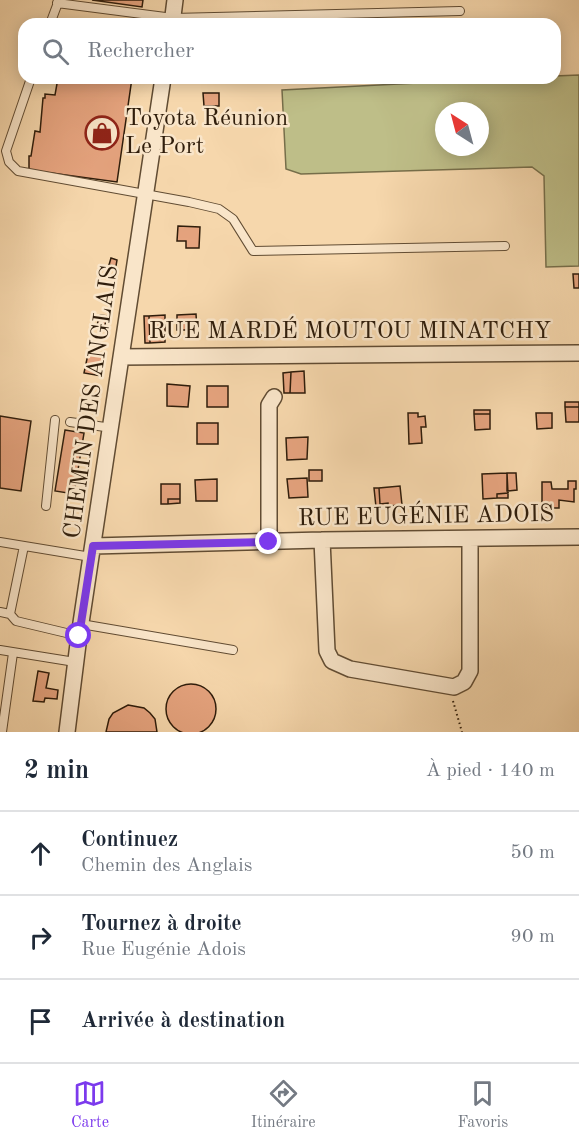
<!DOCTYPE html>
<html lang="fr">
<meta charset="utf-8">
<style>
:root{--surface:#fff;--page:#f2f2f3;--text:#1f2937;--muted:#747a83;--line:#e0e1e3;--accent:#7c3aed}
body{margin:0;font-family:"Old Standard TT",serif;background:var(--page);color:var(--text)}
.compass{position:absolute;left:435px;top:102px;width:54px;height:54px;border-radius:50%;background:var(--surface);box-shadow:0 3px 15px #0003;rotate:324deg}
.stop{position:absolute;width:18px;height:18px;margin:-14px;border:4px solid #7c3aed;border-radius:50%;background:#fff}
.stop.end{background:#7c3aed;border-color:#fff;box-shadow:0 2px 6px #0008}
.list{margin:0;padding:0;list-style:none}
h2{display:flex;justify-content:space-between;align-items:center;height:78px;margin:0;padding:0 24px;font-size:26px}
h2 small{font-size:20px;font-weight:400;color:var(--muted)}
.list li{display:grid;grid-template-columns:39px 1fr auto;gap:18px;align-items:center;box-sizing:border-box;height:84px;padding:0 24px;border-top:2px solid var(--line)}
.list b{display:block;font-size:22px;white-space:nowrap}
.list p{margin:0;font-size:20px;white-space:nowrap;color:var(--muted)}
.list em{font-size:20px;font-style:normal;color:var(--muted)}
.icon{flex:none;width:33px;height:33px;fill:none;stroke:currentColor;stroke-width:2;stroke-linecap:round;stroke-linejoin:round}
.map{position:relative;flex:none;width:579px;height:732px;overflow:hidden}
.search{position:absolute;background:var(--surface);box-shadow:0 3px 15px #0003;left:18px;right:18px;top:18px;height:66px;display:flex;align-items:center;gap:15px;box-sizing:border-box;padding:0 21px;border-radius:18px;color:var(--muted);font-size:22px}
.sheet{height:330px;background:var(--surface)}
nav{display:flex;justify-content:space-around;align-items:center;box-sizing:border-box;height:84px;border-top:2px solid var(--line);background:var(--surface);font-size:16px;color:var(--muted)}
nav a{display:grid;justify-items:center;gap:3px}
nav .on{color:var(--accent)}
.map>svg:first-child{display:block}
.green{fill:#bebe88;stroke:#766e4a;stroke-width:1.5;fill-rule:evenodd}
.building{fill:#e5a37e;stroke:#2f1d0b;stroke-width:1.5}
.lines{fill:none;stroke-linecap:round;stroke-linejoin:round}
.lane-casing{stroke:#614c33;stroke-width:10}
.street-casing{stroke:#614c33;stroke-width:18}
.path{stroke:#2f1d0b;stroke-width:2;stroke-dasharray:1.5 3;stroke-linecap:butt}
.lane{stroke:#f9e5c9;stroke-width:8}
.street{stroke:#f9e5c9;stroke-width:15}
.route{stroke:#7c3aed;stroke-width:8}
.labels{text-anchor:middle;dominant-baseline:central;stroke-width:5;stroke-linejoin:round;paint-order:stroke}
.poi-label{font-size:24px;fill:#2f1d0b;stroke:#f9e5c9;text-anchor:start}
.street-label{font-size:24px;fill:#2f1d0b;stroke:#f9e5c9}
</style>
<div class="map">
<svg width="579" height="732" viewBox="0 0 579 732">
<rect width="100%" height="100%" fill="#f6d7ac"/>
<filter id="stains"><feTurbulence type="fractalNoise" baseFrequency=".00333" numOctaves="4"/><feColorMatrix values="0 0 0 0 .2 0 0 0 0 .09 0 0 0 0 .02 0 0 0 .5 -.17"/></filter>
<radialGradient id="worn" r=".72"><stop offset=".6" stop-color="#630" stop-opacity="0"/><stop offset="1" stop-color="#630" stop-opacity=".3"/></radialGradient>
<path class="green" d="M 579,75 L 579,266 L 546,267 L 544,176 L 532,167 L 301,174 L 286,169 L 282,90 L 516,78 L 555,78 L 555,76 ZM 444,111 L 480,111 L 480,147 L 444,147 Z"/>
<path class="building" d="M 92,0 L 143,0 L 142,7 Z
M 75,20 L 100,24 L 74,24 Z
M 58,78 L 132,78 L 117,182 L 29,170 L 29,156 L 31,156 L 35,131 L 40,132 L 43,98 L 45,98 L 45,94 L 55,95 Z
M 203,93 L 219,93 L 219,106 L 204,106 Z
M 178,226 L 200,227 L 199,248 L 186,248 L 186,241 L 177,241 Z
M 111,258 L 117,260 L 116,266 L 109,265 Z
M 573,274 L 579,274 L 579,288 L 574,288 Z
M 196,314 L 197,330 L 177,330 L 177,315 Z
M 100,315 L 107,316 L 104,330 L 96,328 Z
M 165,315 L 165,342 L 150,343 L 149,316 Z
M 144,316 L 149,316 L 150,343 L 145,343 Z
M 88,354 L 105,357 L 101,376 L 84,373 Z
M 304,371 L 305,393 L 290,393 L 291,372 Z
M 291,372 L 290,393 L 284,393 L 283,373 Z
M 167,384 L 190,386 L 188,407 L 167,406 Z
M 207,386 L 228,386 L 228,407 L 207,407 Z
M 565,402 L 579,402 L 579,407 L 565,407 Z
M 565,407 L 579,407 L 579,422 L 566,422 Z
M 474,410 L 490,410 L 490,414 L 474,414 Z
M 408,413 L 418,413 L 418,417 L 425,416 L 426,427 L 421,427 L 422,443 L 409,444 Z
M 536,413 L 552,413 L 552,428 L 537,429 Z
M 474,414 L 490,414 L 490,429 L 475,430 Z
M 0,416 L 31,421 L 21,491 L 0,488 Z
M 197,423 L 218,423 L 218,444 L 197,444 Z
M 65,430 L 84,433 L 74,494 L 55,491 Z
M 308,437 L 307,459 L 287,460 L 286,438 Z
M 309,470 L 322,470 L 322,481 L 309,481 Z
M 507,473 L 508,493 L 497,494 L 497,498 L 483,499 L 482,474 Z
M 507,473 L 516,473 L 517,490 L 507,491 Z
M 307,478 L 308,497 L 289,498 L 287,479 Z
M 217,479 L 217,501 L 196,501 L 195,480 Z
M 568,481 L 576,481 L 576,489 L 574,489 L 574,502 L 559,500 L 559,508 L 542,508 L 542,482 L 551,482 L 552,489 L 568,489 Z
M 161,484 L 180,484 L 180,499 L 168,499 L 168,504 L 161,504 Z
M 400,486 L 402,505 L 388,506 L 388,503 L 380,504 L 379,488 Z
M 374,488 L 379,488 L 380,504 L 388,503 L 388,506 L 376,507 Z
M 508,493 L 508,498 L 497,498 L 497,494 Z
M 168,499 L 180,499 L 180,503 L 168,504 Z
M 38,671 L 49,673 L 46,688 L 58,690 L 57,699 L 45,698 L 44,702 L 33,701 Z
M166 709a25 25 0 1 1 50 0a25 25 0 1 1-50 0Z
M 128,705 L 144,708 L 150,713 L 155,719 L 157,732 L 106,732 L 109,719 L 113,713 Z"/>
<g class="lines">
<g class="lane-casing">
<path id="lane" d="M 57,3 L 173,18 L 460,11
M 50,24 L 59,0
M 31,78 L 6,151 L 9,162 L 18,171 L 189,202 L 219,209 L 233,219 L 253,251 L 505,246
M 70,422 L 112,428
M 46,506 L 55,420
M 0,542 L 91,557
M 0,612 L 10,614 L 16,621 L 79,636
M 10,614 L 24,546
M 81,624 L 233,650
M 0,650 L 75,662
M 2,732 L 13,653"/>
</g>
<g class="street-casing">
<path id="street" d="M 172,24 L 175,0
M 121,357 L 579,353
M 322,540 L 327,651 L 332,661 L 350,669 L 454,687 L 464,682 L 470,671 L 470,539
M 269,542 L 269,405 L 274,397
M 93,546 L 322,540 L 579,537
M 67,732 L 79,636 L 163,78"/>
</g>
<path class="path" d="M 453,701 L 462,732"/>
<use href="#lane" class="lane"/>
<use href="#street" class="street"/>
</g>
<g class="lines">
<path class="route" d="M 79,636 L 93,546 L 269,542"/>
</g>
<defs>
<g id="shop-ring" transform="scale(1.725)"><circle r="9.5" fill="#f9e5c9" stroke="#8f2418" stroke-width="1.5"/><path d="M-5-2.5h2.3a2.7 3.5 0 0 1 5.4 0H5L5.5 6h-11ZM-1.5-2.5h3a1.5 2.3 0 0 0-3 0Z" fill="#8f2418"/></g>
</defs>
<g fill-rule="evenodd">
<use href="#shop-ring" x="102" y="133"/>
</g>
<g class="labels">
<g class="poi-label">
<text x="125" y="119">Toyota Réunion<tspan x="125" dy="28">Le Port</tspan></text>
</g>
<g class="street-label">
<text x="350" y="332">RUE MARDÉ MOUTOU MINATCHY</text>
<text transform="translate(92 402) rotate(-82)">CHEMIN DES ANGLAIS</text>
<text transform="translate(426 517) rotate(-1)">RUE EUGÉNIE ADOIS</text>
</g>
</g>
<rect width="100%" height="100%" filter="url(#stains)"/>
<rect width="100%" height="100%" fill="url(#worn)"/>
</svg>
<svg class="compass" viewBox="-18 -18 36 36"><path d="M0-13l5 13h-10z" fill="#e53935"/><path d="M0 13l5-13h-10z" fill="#747a83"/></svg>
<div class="stop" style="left:79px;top:636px"></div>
<div class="stop end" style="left:269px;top:542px"></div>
<div class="search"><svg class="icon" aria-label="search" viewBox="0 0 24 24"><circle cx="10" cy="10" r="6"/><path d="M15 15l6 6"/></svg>Rechercher</div>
</div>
<section class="sheet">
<h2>2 min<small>À pied · 140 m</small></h2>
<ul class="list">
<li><svg class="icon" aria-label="ahead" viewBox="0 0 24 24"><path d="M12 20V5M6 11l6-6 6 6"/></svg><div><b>Continuez</b><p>Chemin des Anglais</p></div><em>50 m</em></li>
<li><svg class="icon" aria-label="right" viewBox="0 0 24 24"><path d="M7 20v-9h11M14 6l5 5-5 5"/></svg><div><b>Tournez à droite</b><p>Rue Eugénie Adois</p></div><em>90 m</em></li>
<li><svg class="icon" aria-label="arrive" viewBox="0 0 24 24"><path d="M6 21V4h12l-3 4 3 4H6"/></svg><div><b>Arrivée à destination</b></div></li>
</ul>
</section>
<nav>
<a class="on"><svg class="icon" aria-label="map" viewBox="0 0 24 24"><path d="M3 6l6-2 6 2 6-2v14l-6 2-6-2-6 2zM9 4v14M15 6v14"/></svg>Carte</a>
<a><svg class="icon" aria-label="directions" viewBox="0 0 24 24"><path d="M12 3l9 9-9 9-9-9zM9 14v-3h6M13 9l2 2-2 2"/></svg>Itinéraire</a>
<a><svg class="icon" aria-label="saved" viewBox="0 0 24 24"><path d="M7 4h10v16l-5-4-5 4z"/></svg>Favoris</a>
</nav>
